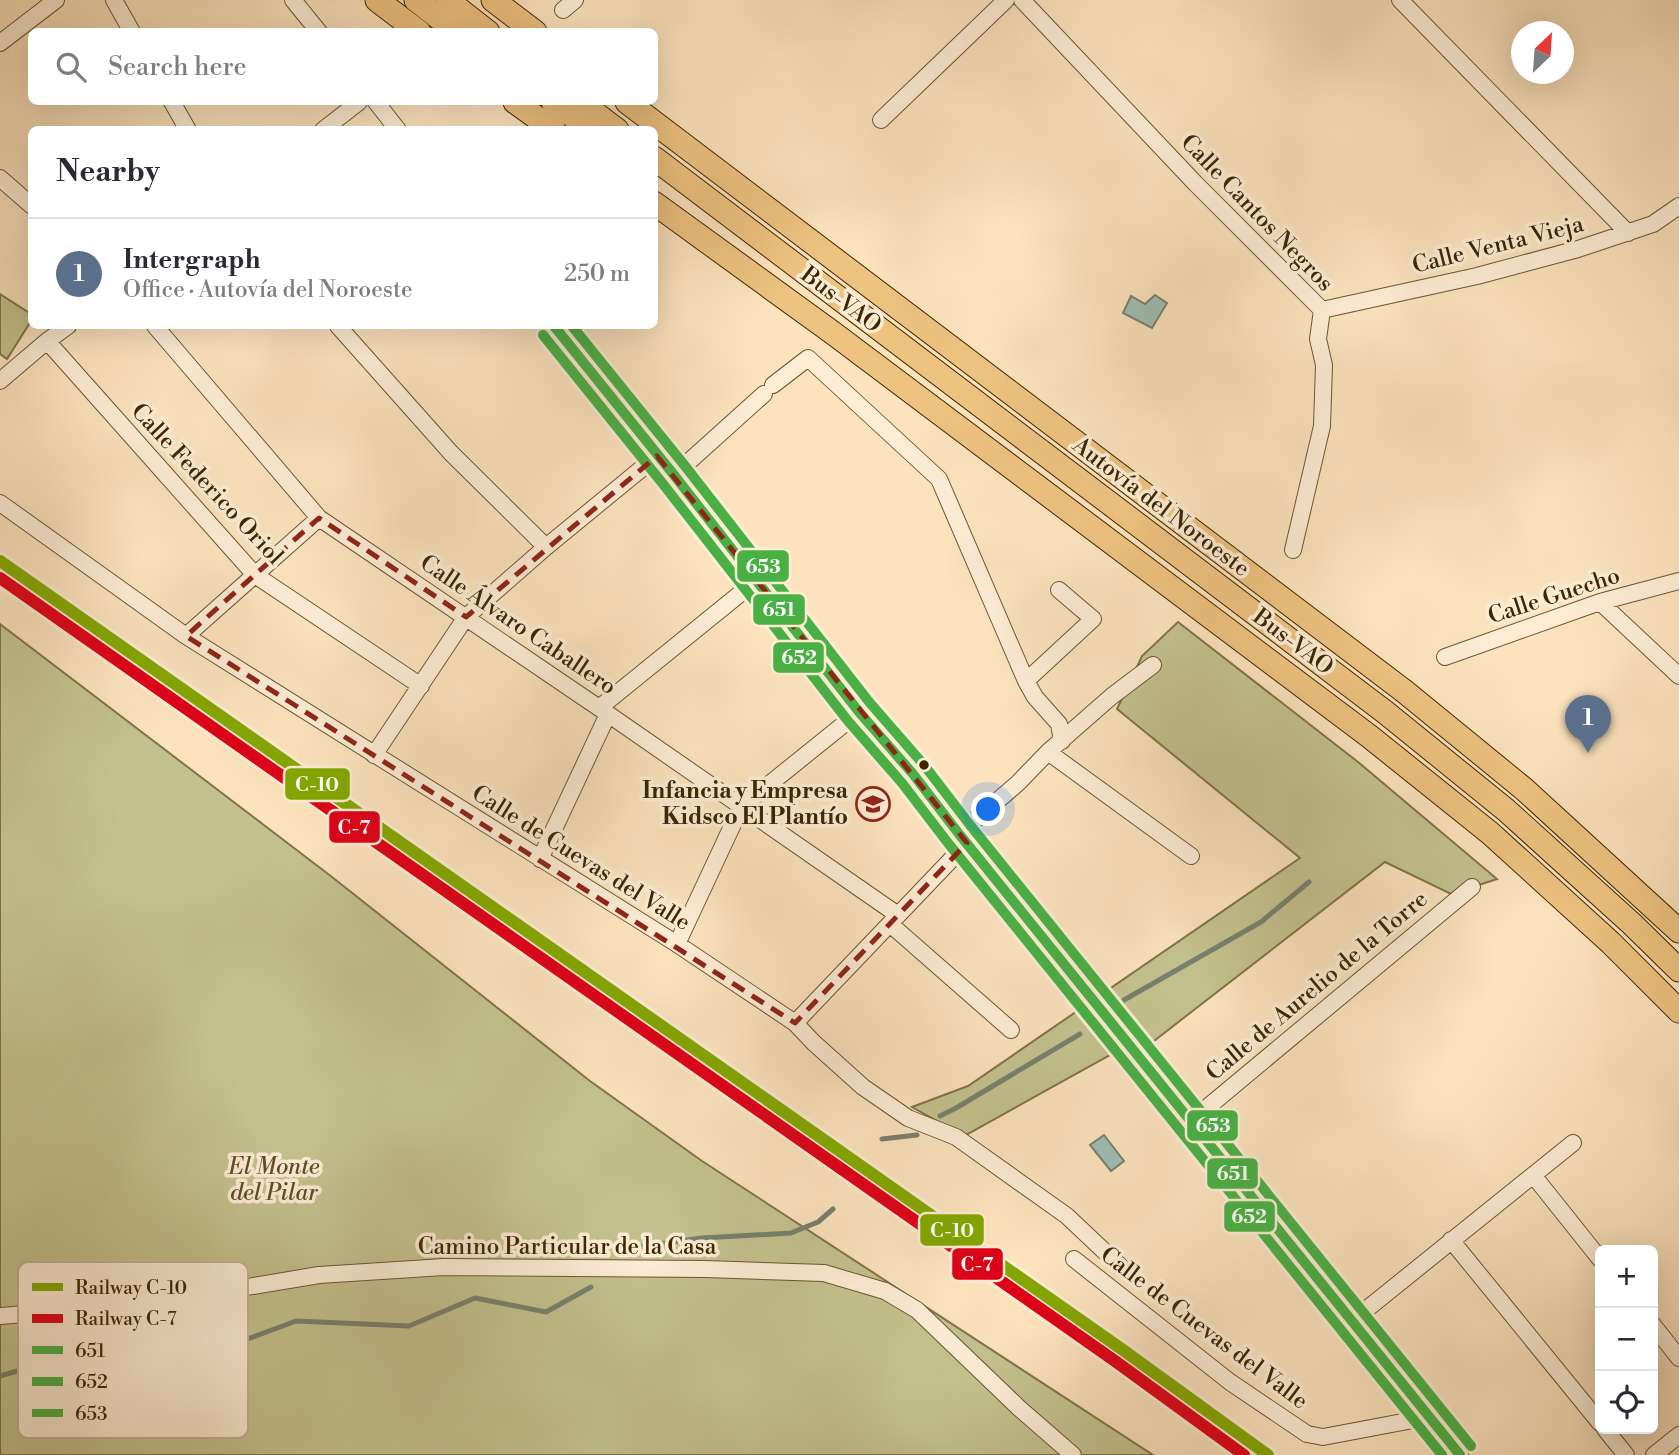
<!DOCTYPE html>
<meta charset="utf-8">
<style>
:root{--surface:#fff;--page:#f7f7f7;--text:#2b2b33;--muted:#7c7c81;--line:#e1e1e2;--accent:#1a73e8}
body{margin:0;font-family:"Libre Bodoni",serif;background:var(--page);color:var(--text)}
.controls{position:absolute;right:21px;bottom:21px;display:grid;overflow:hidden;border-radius:10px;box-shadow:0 7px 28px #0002}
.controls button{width:63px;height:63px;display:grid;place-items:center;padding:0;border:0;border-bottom:2px solid var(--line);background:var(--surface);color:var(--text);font:35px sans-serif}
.compass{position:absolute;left:1511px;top:21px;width:63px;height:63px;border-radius:50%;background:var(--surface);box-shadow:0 7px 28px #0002;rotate:25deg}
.you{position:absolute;left:989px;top:810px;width:24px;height:24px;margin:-18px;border:5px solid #fff;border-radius:50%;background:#1a73e8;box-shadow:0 0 0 10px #1a73e833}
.badge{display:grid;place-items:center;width:46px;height:46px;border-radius:50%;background:var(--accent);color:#fff;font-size:23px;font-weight:700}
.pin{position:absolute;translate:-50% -58px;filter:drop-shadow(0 2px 4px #0008)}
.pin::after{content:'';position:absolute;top:37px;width:24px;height:21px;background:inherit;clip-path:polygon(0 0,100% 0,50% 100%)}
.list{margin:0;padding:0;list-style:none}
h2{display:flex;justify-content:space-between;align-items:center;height:91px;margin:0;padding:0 28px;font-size:30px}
h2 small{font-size:23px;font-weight:400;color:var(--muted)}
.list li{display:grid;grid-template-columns:46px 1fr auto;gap:21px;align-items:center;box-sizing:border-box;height:112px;padding:0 28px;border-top:2px solid var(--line)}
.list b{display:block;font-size:26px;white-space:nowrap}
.list p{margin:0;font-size:23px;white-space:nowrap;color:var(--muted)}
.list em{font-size:23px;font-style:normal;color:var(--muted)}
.icon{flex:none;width:38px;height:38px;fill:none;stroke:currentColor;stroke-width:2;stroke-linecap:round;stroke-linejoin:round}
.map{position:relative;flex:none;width:1679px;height:1455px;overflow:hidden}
.search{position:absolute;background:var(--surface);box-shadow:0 7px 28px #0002;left:28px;top:28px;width:630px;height:77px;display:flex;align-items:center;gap:18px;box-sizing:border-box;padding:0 24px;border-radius:10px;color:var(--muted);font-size:26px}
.panel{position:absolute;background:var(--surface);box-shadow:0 7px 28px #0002;left:28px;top:126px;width:630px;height:203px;border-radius:10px}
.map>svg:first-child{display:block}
.green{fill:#c3c28e;stroke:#807448;stroke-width:2}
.water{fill:#9fbeb5;stroke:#77816e;stroke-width:2}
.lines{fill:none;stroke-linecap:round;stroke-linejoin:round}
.stream{stroke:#77816e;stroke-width:5}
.minor-casing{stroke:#6c5532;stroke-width:18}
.highway-casing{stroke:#3c2603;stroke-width:25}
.minor{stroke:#fdedd5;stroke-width:16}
.highway{stroke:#eec27f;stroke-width:23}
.bus-1-casing{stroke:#fdedd5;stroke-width:16}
.bus-2-casing{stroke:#fdedd5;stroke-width:16}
.bus-3-casing{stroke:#fdedd5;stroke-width:16}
.bus-1{stroke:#49b044;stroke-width:10}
.bus-2{stroke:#49b044;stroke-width:10}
.bus-3{stroke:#49b044;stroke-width:10}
.rail-1-casing{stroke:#fdedd5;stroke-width:18}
.rail-2-casing{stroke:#fdedd5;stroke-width:18}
.rail-1{stroke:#83a700;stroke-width:12}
.rail-2{stroke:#de0118;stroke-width:12}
.marked{fill:none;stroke:#8f2418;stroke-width:5;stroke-dasharray:14 9;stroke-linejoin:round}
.bus-dot{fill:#3c2603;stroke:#fdedd5;stroke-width:2.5}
.labels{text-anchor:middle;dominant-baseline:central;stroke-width:7;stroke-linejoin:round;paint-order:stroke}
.street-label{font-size:23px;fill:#3c2603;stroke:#fdedd5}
.poi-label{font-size:23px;font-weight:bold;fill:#3c2603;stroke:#fdedd5;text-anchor:end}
.park-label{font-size:23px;font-style:italic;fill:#5e4d26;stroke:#fdedd5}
.key{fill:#fdedd5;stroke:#c3b196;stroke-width:2}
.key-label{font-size:19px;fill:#3c2603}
.line-badge{stroke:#fdedd5;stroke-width:2.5}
.badge-label{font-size:19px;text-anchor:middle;font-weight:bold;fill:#fff}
</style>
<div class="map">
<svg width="1679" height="1455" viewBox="0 0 1679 1455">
<rect width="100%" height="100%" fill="#fce3be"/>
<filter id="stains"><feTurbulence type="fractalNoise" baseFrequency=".00286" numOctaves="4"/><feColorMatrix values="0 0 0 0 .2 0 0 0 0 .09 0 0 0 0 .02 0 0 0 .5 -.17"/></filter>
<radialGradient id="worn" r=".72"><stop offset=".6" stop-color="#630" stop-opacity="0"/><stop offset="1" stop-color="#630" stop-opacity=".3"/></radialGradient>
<path class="green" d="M 0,294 L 31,314 L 31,321 L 7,359 L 0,354 Z
M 1178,622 L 1358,762 L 1497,879 L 1451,894 L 1385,862 L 1150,1044 L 1112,1054 L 964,1136 L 912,1107 L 968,1086 L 1300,858 L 1117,709 L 1142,656 Z
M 0,624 L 332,877 L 590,1081 L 702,1161 L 1153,1455 L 0,1455 Z"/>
<path class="water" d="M 1155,295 L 1167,303 L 1152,328 L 1123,313 L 1131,296 L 1145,304 Z
M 1104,1135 L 1124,1161 L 1111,1171 L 1090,1145 Z"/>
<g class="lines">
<path class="stream" d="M 1124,1000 L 1261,922 L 1309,882
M 940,1116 L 956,1108 L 1080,1034
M 882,1139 L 917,1135
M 622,1249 L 702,1238 L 791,1233 L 818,1222 L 833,1209
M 0,1376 L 17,1371 L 191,1360 L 296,1321 L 409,1326 L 475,1298 L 546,1312 L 591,1287"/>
<g class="minor-casing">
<path id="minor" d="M 114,0 L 132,32
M 293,0 L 319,32
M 1022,0 L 1195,183 L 1322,310 L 1318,339 L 1324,365 L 1322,426 L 1293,550
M 1400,0 L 1628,233
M 563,10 L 575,0
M 0,43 L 56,0
M 172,102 L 188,130
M 376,102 L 398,130
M 881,120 L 1006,0
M 323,130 L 359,102
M 0,178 L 32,206
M 1322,310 L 1477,276 L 1578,249 L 1653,224 L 1679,206
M 155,326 L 319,518 L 608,714 L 898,915
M 338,326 L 451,453 L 546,547
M 554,326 L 674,475 L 859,712 L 913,774 L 959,834 L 1460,1455
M 47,341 L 255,575 L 421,686
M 0,381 L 47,341 L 68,326
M 773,385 L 808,358 L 939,479 L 1026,681 L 1035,697 L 1059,724 L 1062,741
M 674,475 L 764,394
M 0,503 L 186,636 L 677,944 L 795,1023 L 814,1043 L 863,1087 L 908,1118 L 956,1137 L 1067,1216 L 1122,1268
M 1600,602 L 1679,676
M 186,636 L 319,518
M 1445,657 L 1600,602 L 1679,581
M 1026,681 L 1093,619 L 1059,590
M 599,708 L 757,580
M 1048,752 L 1191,856
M 374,755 L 466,617 L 546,547 L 657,456
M 959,834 L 1018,783 L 1048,752 L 1112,696 L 1153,665
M 540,859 L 608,714
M 890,924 L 1011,1030
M 677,944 L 741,807 L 859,712
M 795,1023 L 967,843
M 1191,1121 L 1472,887
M 1533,1175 L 1600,1259
M 1451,1240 L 1600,1423
M 1074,1259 L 1230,1382 L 1307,1434 L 1323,1437 L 1429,1417
M 0,1316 L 139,1305 L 319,1275 L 444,1267 L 705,1269 L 824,1273 L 885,1291 L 917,1310 L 1019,1408 L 1073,1455
M 1352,1321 L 1573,1143
M 1653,1325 L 1679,1358
M 1605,1429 L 1626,1455
M 1654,1455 L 1679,1435"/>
</g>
<g class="highway-casing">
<path id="highway" d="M 377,0 L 419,32
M 416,0 L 457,32
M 447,0 L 488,32
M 493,0 L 535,32
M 515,102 L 554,130
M 553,102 L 592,130
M 580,102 L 617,130
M 627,102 L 1404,691 L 1524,789 L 1679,931
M 654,158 L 1385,712 L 1506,810 L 1632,924 L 1679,970
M 654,203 L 833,333 L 1369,736 L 1490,833 L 1611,943 L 1679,1011"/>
</g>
<use href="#minor" class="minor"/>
<use href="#highway" class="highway"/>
<g class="bus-1-casing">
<path id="bus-1" d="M 554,326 L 674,475 L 859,712 L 913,774 L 959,834 L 1460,1455"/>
</g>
<g class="bus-2-casing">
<path id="bus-2" d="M 543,335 L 663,484 L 848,721 L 902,783 L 948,843 L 1442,1455"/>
</g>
<g class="bus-3-casing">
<path id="bus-3" d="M 572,326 L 685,466 L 870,703 L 924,765 L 970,825 L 1471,1446"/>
</g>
<use href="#bus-1" class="bus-1"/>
<use href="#bus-2" class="bus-2"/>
<use href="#bus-3" class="bus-3"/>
<g class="rail-1-casing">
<path id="rail-1" d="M 0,561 L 1123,1350 L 1268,1455"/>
</g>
<g class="rail-2-casing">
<path id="rail-2" d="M 0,578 L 1115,1361 L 1244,1455"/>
</g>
<use href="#rail-1" class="rail-1"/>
<use href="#rail-2" class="rail-2"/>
</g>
<path class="marked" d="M 657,456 L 967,843 L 795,1023 L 186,636 L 319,518 L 466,617 Z"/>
<defs>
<g id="school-ring" transform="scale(1.75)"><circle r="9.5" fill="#fdedd5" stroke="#8f2418" stroke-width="1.5"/><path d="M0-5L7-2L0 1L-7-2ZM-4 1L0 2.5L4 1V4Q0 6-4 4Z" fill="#8f2418"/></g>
</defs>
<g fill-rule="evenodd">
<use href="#school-ring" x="873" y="804"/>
</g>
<circle class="bus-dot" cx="924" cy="765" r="6"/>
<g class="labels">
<g class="street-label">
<text transform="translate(1257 213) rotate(46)">Calle Cantos Negros</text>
<text transform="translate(1498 245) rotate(-14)">Calle Venta Vieja</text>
<text transform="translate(841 300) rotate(37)">Bus-VAO</text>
<text transform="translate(207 484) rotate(47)">Calle Federico Oriol</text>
<text transform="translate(1161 507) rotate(37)">Autovía del Noroeste</text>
<text transform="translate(1554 596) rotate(-18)">Calle Guecho</text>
<text transform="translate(518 625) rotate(34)">Calle Álvaro Caballero</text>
<text transform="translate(1293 642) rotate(37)">Bus-VAO</text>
<text transform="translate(581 858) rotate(32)">Calle de Cuevas del Valle</text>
<text transform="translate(1317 986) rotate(-40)">Calle de Aurelio de la Torre</text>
<text x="567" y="1247">Camino Particular de la Casa</text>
<text transform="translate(1204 1328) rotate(37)">Calle de Cuevas del Valle</text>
</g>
<g class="poi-label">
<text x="848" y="791">Infancia y Empresa<tspan x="848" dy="26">Kidsco El Plantío</tspan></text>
</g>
<g class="park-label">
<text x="274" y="1167">El Monte<tspan x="274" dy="26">del Pilar</tspan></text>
</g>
</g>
<rect x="18" y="1262" width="230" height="176" rx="10" class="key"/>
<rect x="32" y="1283" width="31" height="8" fill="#83a700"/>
<rect x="32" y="1314" width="31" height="9" fill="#de0118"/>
<rect x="32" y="1346" width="31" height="8" fill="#49b044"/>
<rect x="32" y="1377" width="31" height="9" fill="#49b044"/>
<rect x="32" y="1409" width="31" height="8" fill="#49b044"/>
<g class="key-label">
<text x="75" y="1294">Railway C-10</text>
<text x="75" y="1325">Railway C-7</text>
<text x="75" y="1357">651</text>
<text x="75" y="1388">652</text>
<text x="75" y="1420">653</text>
</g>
<g class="line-badge">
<rect x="736" y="549" width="54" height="34" rx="7" fill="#49b044"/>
<rect x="752" y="593" width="54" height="33" rx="7" fill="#49b044"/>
<rect x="772" y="641" width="53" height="33" rx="7" fill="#49b044"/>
<rect x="284" y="767" width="67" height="34" rx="7" fill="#83a700"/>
<rect x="328" y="810" width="53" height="34" rx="7" fill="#de0118"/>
<rect x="1186" y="1109" width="53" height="33" rx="7" fill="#49b044"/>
<rect x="1206" y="1157" width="53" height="33" rx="7" fill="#49b044"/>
<rect x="1223" y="1200" width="53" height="33" rx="7" fill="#49b044"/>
<rect x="919" y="1213" width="66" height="34" rx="7" fill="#83a700"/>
<rect x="951" y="1247" width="53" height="34" rx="7" fill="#de0118"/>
</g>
<g class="badge-label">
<text x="763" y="573">653</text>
<text x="779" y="616">651</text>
<text x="799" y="664">652</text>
<text x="317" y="791">C-10</text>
<text x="354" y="834">C-7</text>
<text x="1213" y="1132">653</text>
<text x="1233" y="1180">651</text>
<text x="1249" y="1223">652</text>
<text x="952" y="1237">C-10</text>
<text x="977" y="1271">C-7</text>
</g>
<rect width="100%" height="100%" filter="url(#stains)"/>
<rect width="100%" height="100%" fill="url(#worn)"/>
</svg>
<div class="controls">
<button>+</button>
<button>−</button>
<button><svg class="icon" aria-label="locate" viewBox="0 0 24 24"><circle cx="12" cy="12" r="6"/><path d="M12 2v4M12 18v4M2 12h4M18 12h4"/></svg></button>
</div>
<svg class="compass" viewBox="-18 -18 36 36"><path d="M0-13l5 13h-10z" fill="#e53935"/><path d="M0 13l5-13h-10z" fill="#7c7c81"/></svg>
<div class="you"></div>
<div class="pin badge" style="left:1588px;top:753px;background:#5c6f8a">1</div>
<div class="search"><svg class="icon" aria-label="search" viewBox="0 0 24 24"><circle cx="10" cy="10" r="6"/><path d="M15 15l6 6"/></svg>Search here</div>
<section class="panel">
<h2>Nearby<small></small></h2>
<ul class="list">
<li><span class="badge" style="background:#5c6f8a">1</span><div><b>Intergraph</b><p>Office · Autovía del Noroeste</p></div><em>250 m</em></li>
</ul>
</section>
</div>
